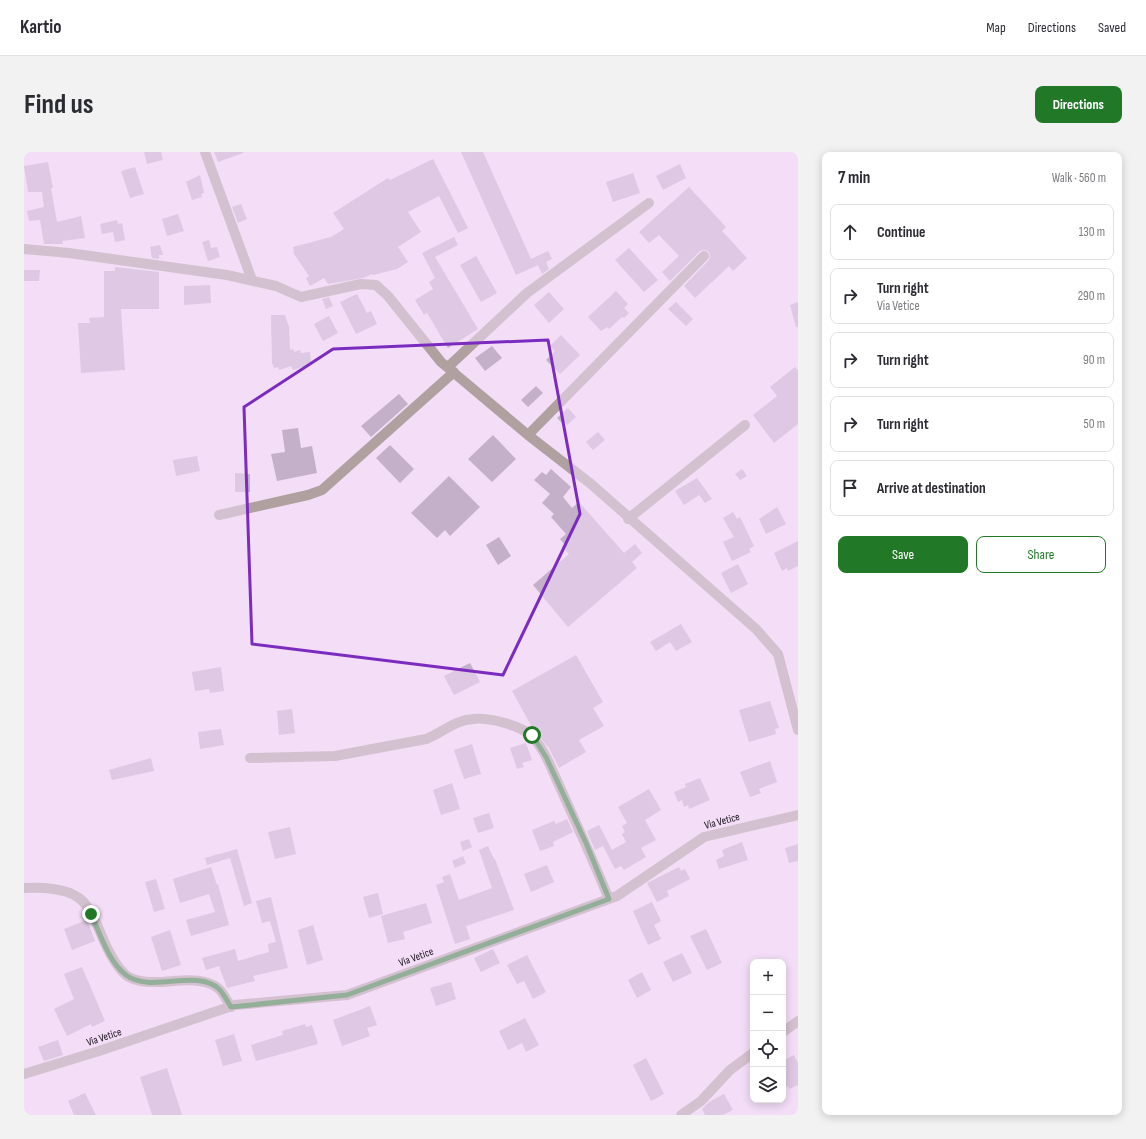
<!DOCTYPE html>
<meta charset="utf-8">
<style>
:root{--surface:#fff;--page:#f2f2f3;--text:#2b2b33;--muted:#7c7c81;--line:#e1e1e2;--accent:#217927}
body{margin:0;font-family:"Sofia Sans Condensed",sans-serif;background:var(--page);color:var(--text)}
.controls{position:absolute;right:12px;bottom:12px;display:grid;overflow:hidden;border-radius:8px;box-shadow:0 2px 10px #0003}
.controls button{width:36px;height:36px;display:grid;place-items:center;padding:0;border:0;border-bottom:1px solid var(--line);background:var(--surface);color:var(--text);font:20px sans-serif}
.stop{position:absolute;width:12px;height:12px;margin:-9px;border:3px solid #217927;border-radius:50%;background:#fff}
.stop.end{background:#217927;border-color:#fff;box-shadow:0 1px 4px #0008}
.list{margin:0;padding:0;list-style:none}
h2{display:flex;justify-content:space-between;align-items:center;height:52px;margin:0;padding:0 16px;font-size:17px}
h2 small{font-size:13px;font-weight:400;color:var(--muted)}
.list li{display:grid;grid-template-columns:26px 1fr auto;gap:12px;align-items:center;box-sizing:border-box;height:56px;margin:0 8px 8px;padding:0 8px;border:1px solid var(--line);border-radius:8px}
.list b{display:block;font-size:15px;white-space:nowrap}
.list p{margin:0;font-size:13px;white-space:nowrap;color:var(--muted)}
.list em{font-size:13px;font-style:normal;color:var(--muted)}
.actions{display:flex;gap:8px;padding:12px 16px}
.actions a{flex:1;padding:9px 0;border:1px solid var(--accent);border-radius:8px;text-align:center;font-size:14px;color:var(--accent)}
.actions .main{background:var(--accent);color:#fff}
.icon{flex:none;width:22px;height:22px;fill:none;stroke:currentColor;stroke-width:2;stroke-linecap:round;stroke-linejoin:round}
.map{position:relative;flex:none;width:774px;height:963px;overflow:hidden;border-radius:8px}
header{display:flex;align-items:center;gap:24px;box-sizing:border-box;height:56px;padding:0 20px;background:var(--surface);border-bottom:1px solid var(--line)}
header strong{font-size:19px}
nav{display:flex;gap:22px;margin-inline-start:auto;font-size:14px}
.intro{display:flex;align-items:center;justify-content:space-between;box-sizing:border-box;height:96px;padding:0 24px}
h1{margin:0;font-size:28px}
.button{padding:10px 18px;border-radius:8px;background:var(--accent);color:#fff;font-size:14px;font-weight:700}
main{display:flex;gap:24px;padding:0 24px}
aside{flex:1;background:var(--surface);border-radius:8px;box-shadow:0 2px 10px #0003}
.map>svg:first-child{display:block}
.building{fill:#c5b0ca}
.lines{fill:none;stroke-linecap:round;stroke-linejoin:round}
.street{stroke:#b0a0a0;stroke-width:10}
.route{stroke:#217927;stroke-width:5}
.marked{fill:none;stroke:#7b2cbf;stroke-width:3;stroke-linejoin:round}
.labels{text-anchor:middle;dominant-baseline:central;stroke-width:4;stroke-linejoin:round;paint-order:stroke}
.street-label{font-size:11px;fill:#19111a;stroke:#f3ddf7}
</style>
<header>
<strong>Kartio</strong>
<nav><a>Map</a><a>Directions</a><a>Saved</a></nav>
</header>
<div class="intro"><h1>Find us</h1><a class="button">Directions</a></div>
<main>
<div class="map">
<svg width="774" height="963" viewBox="0 0 774 963">
<rect width="100%" height="100%" fill="#f3ddf7"/>
<path class="building" d="M 120,0 L 137,0 L 139,8 L 123,12 Z
M 190,0 L 219,0 L 219,1 L 194,10 Z
M 437,0 L 459,0 L 507,107 L 524,99 L 528,107 L 522,110 L 525,117 L 518,122 L 514,113 L 492,123 Z
M 409,7 L 444,76 L 434,81 L 415,44 L 384,60 L 397,80 L 374,95 L 384,110 L 373,117 L 349,123 L 348,122 L 339,126 L 304,132 L 300,126 L 286,134 L 282,126 L 285,124 L 270,102 L 269,95 L 307,85 L 320,77 L 309,61 L 364,26 L 366,28 Z
M 24,10 L 29,36 L 27,36 L 33,70 L 57,64 L 61,86 L 38,89 L 39,92 L 20,92 L 16,68 L 5,69 L 3,59 L 20,55 L 18,40 L 4,40 L 0,14 Z
M 656,12 L 662,26 L 639,38 L 632,24 Z
M 111,15 L 120,42 L 106,46 L 97,19 Z
M 609,21 L 616,41 L 589,50 L 582,30 Z
M 176,23 L 180,41 L 177,42 L 178,45 L 168,48 L 162,30 Z
M 665,35 L 702,75 L 698,79 L 723,106 L 709,119 L 705,114 L 671,146 L 660,134 L 685,108 L 686,103 L 685,100 L 681,98 L 676,99 L 646,129 L 638,120 L 655,104 L 635,83 L 625,91 L 615,80 Z
M 217,52 L 223,67 L 214,71 L 208,55 Z
M 154,62 L 160,79 L 143,84 L 138,67 Z
M 93,68 L 94,72 L 98,71 L 101,88 L 91,90 L 89,80 L 78,82 L 76,72 Z
M 430,85 L 434,93 L 411,105 L 454,177 L 424,196 L 403,161 L 400,163 L 391,148 L 409,137 L 405,130 L 411,126 L 398,101 Z
M 185,88 L 187,96 L 193,95 L 196,105 L 184,109 L 178,90 Z
M 136,93 L 139,103 L 135,103 L 135,107 L 128,106 L 126,95 Z
M 605,96 L 634,128 L 620,140 L 591,108 Z
M 452,104 L 473,141 L 457,150 L 436,113 Z
M 91,115 L 135,120 L 135,157 L 97,157 L 101,218 L 57,221 L 54,171 L 66,171 L 65,166 L 80,165 L 80,119 L 91,119 Z
M 0,118 L 16,118 L 15,129 L 0,129 Z
M 186,133 L 187,151 L 160,153 L 160,134 Z
M 592,139 L 604,152 L 600,156 L 605,161 L 600,166 L 598,165 L 585,177 L 583,175 L 577,179 L 564,165 Z
M 525,140 L 540,157 L 525,171 L 510,153 Z
M 333,142 L 343,161 L 347,159 L 353,172 L 332,182 L 316,150 Z
M 305,145 L 309,154 L 302,157 L 298,147 Z
M 652,150 L 669,167 L 662,174 L 644,157 Z
M 774,150 L 774,175 L 772,175 L 766,153 Z
M 247,163 L 261,163 L 265,175 L 266,198 L 269,197 L 270,200 L 276,198 L 277,201 L 286,200 L 287,212 L 269,218 L 267,214 L 255,218 L 254,215 L 250,216 L 248,211 Z
M 305,164 L 314,181 L 299,189 L 290,172 Z
M 537,183 L 556,203 L 536,222 L 522,208 L 531,199 L 526,194 Z
M 468,194 L 478,206 L 461,219 L 451,206 Z
M 771,215 L 774,219 L 774,272 L 750,291 L 729,263 L 753,244 L 746,235 Z
M 512,234 L 519,241 L 504,255 L 497,248 Z
M 375,242 L 384,252 L 347,285 L 337,274 Z
M 544,256 L 552,265 L 543,273 L 540,269 L 538,271 L 533,266 Z
M 274,276 L 277,296 L 288,294 L 293,321 L 253,329 L 247,302 L 261,300 L 258,278 Z
M 574,280 L 581,288 L 569,298 L 562,290 Z
M 469,283 L 492,307 L 468,330 L 444,307 Z
M 366,293 L 390,317 L 376,331 L 352,306 Z
M 173,304 L 176,319 L 152,324 L 149,308 Z
M 527,317 L 547,335 L 539,345 L 548,356 L 555,350 L 600,401 L 611,392 L 618,401 L 608,410 L 613,416 L 544,475 L 509,433 L 545,402 L 538,395 L 541,393 L 536,387 L 542,382 L 527,365 L 530,362 L 518,351 L 526,342 L 510,328 L 518,320 L 522,323 Z
M 718,317 L 723,324 L 716,328 L 711,322 Z
M 211,321 L 226,322 L 226,340 L 211,340 Z
M 425,324 L 456,355 L 426,384 L 421,378 L 413,386 L 387,361 Z
M 673,326 L 688,347 L 681,351 L 675,343 L 660,353 L 651,339 Z
M 753,355 L 762,372 L 742,382 L 735,367 Z
M 709,360 L 713,367 L 716,365 L 730,394 L 725,397 L 727,400 L 708,409 L 699,390 L 710,385 L 699,366 Z
M 475,385 L 487,404 L 474,413 L 462,393 Z
M 774,389 L 774,414 L 764,419 L 763,416 L 758,419 L 750,401 Z
M 714,412 L 724,432 L 707,441 L 697,421 Z
M 657,472 L 668,490 L 652,499 L 646,490 L 632,499 L 626,490 Z
M 552,503 L 579,550 L 569,556 L 580,574 L 555,588 L 562,600 L 535,616 L 525,596 L 509,577 L 488,539 Z
M 446,511 L 456,530 L 430,543 L 420,524 Z
M 197,515 L 200,539 L 186,541 L 185,537 L 171,539 L 168,520 Z
M 746,549 L 755,576 L 751,577 L 752,582 L 725,590 L 715,558 Z
M 268,557 L 271,581 L 255,583 L 253,559 Z
M 197,577 L 200,593 L 176,597 L 174,580 Z
M 502,591 L 508,608 L 498,611 L 500,615 L 493,617 L 486,596 Z
M 448,592 L 457,622 L 440,627 L 430,598 Z
M 127,606 L 130,619 L 88,628 L 85,618 Z
M 746,609 L 753,630 L 735,637 L 737,641 L 726,645 L 716,620 Z
M 676,626 L 686,648 L 665,657 L 664,653 L 660,655 L 658,648 L 654,650 L 650,640 L 662,635 L 661,632 Z
M 428,631 L 436,657 L 417,663 L 409,638 Z
M 625,637 L 637,658 L 621,668 L 632,688 L 617,696 L 622,705 L 600,718 L 597,714 L 591,717 L 579,694 L 571,698 L 563,679 L 575,673 L 588,698 L 602,690 L 598,682 L 601,680 L 598,674 L 603,671 L 594,655 Z
M 465,661 L 470,676 L 454,681 L 449,666 Z
M 543,667 L 549,680 L 529,690 L 530,694 L 516,699 L 508,678 L 530,669 L 532,672 Z
M 266,675 L 272,702 L 251,707 L 244,680 Z
M 445,687 L 448,695 L 439,699 L 436,690 Z
M 718,690 L 724,708 L 695,717 L 692,708 L 700,704 L 698,698 Z
M 774,692 L 774,709 L 765,711 L 761,696 Z
M 464,694 L 470,707 L 471,707 L 490,758 L 442,774 L 446,787 L 431,792 L 412,733 L 420,730 L 418,725 L 426,722 L 435,748 L 468,736 L 455,698 Z
M 213,697 L 228,751 L 220,754 L 206,706 L 183,713 L 181,706 Z
M 439,704 L 442,711 L 431,716 L 428,709 Z
M 523,713 L 530,730 L 507,740 L 500,722 Z
M 187,715 L 193,733 L 194,732 L 205,773 L 167,784 L 162,768 L 191,760 L 185,742 L 156,751 L 149,727 Z
M 655,715 L 657,719 L 661,717 L 666,727 L 643,739 L 645,744 L 633,750 L 623,731 Z
M 132,727 L 141,757 L 130,760 L 121,730 Z
M 354,741 L 359,762 L 345,766 L 339,745 Z
M 247,745 L 264,816 L 229,824 L 231,829 L 203,836 L 195,814 L 182,818 L 178,806 L 211,797 L 214,809 L 245,800 L 244,792 L 252,790 L 246,769 L 238,771 L 232,749 Z
M 628,750 L 637,769 L 630,773 L 637,787 L 624,793 L 609,759 Z
M 402,751 L 408,771 L 379,780 L 381,787 L 364,791 L 357,764 Z
M 63,768 L 71,789 L 48,798 L 40,777 Z
M 289,773 L 299,808 L 283,813 L 274,778 Z
M 682,777 L 698,811 L 683,818 L 666,784 Z
M 146,778 L 157,813 L 138,819 L 127,785 Z
M 469,797 L 476,811 L 457,820 L 450,806 Z
M 658,801 L 668,821 L 649,830 L 639,810 Z
M 503,803 L 522,840 L 509,847 L 500,829 L 493,832 L 483,813 Z
M 58,815 L 81,869 L 68,875 L 67,872 L 43,884 L 30,857 L 50,847 L 40,822 Z
M 618,820 L 627,838 L 613,846 L 604,828 Z
M 427,830 L 432,847 L 412,854 L 406,836 Z
M 346,854 L 353,873 L 343,876 L 346,884 L 318,894 L 309,868 Z
M 501,866 L 515,893 L 502,900 L 498,891 L 484,898 L 475,879 Z
M 281,872 L 282,875 L 288,873 L 294,892 L 232,909 L 227,893 L 259,883 L 258,879 Z
M 210,882 L 218,909 L 199,914 L 191,888 Z
M 34,888 L 39,903 L 20,909 L 14,895 Z
M 770,903 L 774,911 L 774,933 L 765,937 L 764,934 L 759,936 L 759,909 Z
M 622,906 L 640,942 L 627,949 L 609,913 Z
M 143,916 L 158,963 L 128,963 L 116,925 Z
M 61,941 L 72,963 L 50,963 L 44,949 Z
M 700,942 L 709,958 L 699,963 L 681,963 L 678,957 L 685,950 Z"/>
<g class="lines">
<path class="street" d="M 181,0 L 228,128
M 0,97 L 45,101 L 203,123 L 252,134 L 277,145 L 337,132 L 352,133 L 364,144 L 417,210 L 504,283 L 567,332 L 732,477 L 754,502 L 774,578
M 424,215 L 503,141 L 625,51
M 504,283 L 680,104
M 195,363 L 284,343 L 298,338 L 430,220
M 604,367 L 721,273
M 226,606 L 311,604 L 402,587 C 418,581 431,568 449,567 C 463,565 496,573 506,583 C 520,595 527,616 535,633 C 552,671 569,708 585,747
M 0,736 C 19,735 50,736 62,753 C 74,769 78,789 88,805 C 92,812 97,819 103,824 C 129,840 173,817 195,837 C 200,842 203,849 207,855
M 759,880 L 774,869
M 0,922 L 75,899 L 211,853 L 323,843 L 593,744 L 680,685 L 774,663
M 657,963 L 677,949 L 706,918 L 729,901"/>
</g>
<g class="lines">
<path class="route" d="M 67,762 C 76,781 84,809 102,823 C 127,842 172,816 195,837 C 200,842 203,849 207,855 L 323,843 L 585,747 L 562,691 L 522,605 L 508,583"/>
</g>
<path d="M0 0H774V963H0ZM 524,188 L 556,362 L 479,523 L 228,492 L 220,255 L 309,197 Z" fill="#f3ddf7" fill-opacity=".55" fill-rule="evenodd"/>
<path class="marked" d="M 524,188 L 556,362 L 479,523 L 228,492 L 220,255 L 309,197 Z"/>
<g class="labels">
<g class="street-label">
<text transform="translate(698 669) rotate(-15)">Via Vetice</text>
<text transform="translate(392 805) rotate(-20)">Via Vetice</text>
<text transform="translate(80 885) rotate(-18)">Via Vetice</text>
</g>
</g>
</svg>
<div class="controls">
<button>+</button>
<button>−</button>
<button><svg class="icon" aria-label="locate" viewBox="0 0 24 24"><circle cx="12" cy="12" r="6"/><path d="M12 2v4M12 18v4M2 12h4M18 12h4"/></svg></button>
<button><svg class="icon" aria-label="layers" viewBox="0 0 24 24"><path d="M12 4l9 5-9 5-9-5zM3 14l9 5 9-5"/></svg></button>
</div>
<div class="stop" style="left:508px;top:583px"></div>
<div class="stop end" style="left:67px;top:762px"></div>
</div>
<aside>
<h2>7 min<small>Walk · 560 m</small></h2>
<ul class="list">
<li><svg class="icon" aria-label="ahead" viewBox="0 0 24 24"><path d="M12 20V5M6 11l6-6 6 6"/></svg><div><b>Continue</b></div><em>130 m</em></li>
<li><svg class="icon" aria-label="right" viewBox="0 0 24 24"><path d="M7 20v-9h11M14 6l5 5-5 5"/></svg><div><b>Turn right</b><p>Via Vetice</p></div><em>290 m</em></li>
<li><svg class="icon" aria-label="right" viewBox="0 0 24 24"><path d="M7 20v-9h11M14 6l5 5-5 5"/></svg><div><b>Turn right</b></div><em>90 m</em></li>
<li><svg class="icon" aria-label="right" viewBox="0 0 24 24"><path d="M7 20v-9h11M14 6l5 5-5 5"/></svg><div><b>Turn right</b></div><em>50 m</em></li>
<li><svg class="icon" aria-label="arrive" viewBox="0 0 24 24"><path d="M6 21V4h12l-3 4 3 4H6"/></svg><div><b>Arrive at destination</b></div></li>
</ul>
<div class="actions"><a class="main">Save</a><a>Share</a></div>
</aside>
</main>
